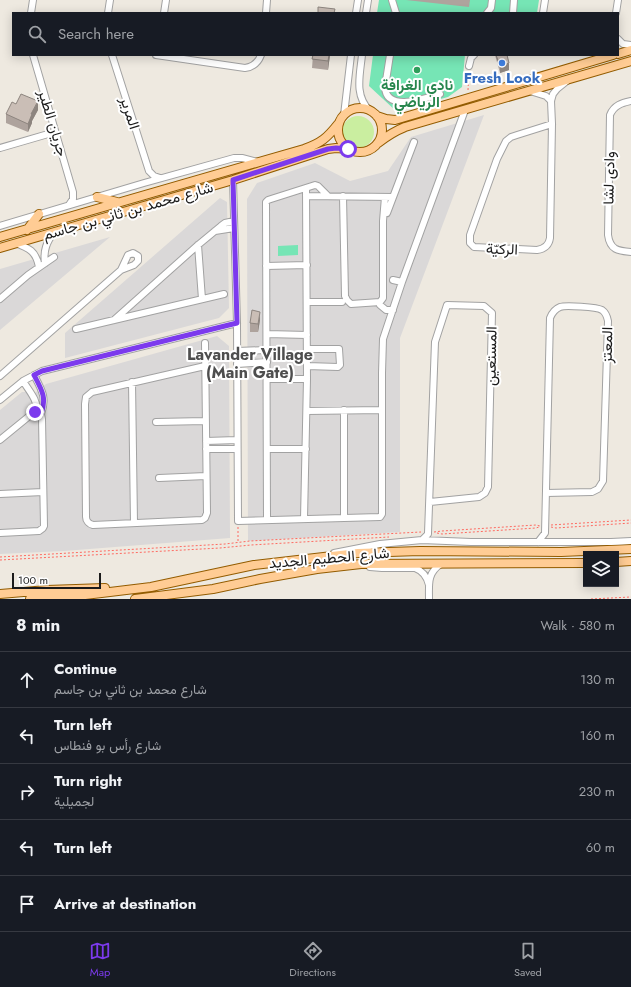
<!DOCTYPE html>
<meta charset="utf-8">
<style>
:root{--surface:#171b24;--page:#242831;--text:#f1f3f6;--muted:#9ea1a6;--line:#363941;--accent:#7c3aed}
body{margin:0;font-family:Jost,Vazirmatn,sans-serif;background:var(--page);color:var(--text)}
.controls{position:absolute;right:12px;bottom:12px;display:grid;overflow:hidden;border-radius:0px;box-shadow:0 2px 10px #0003}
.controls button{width:36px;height:36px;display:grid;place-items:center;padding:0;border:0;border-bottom:1px solid var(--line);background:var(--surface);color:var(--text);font:20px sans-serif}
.scale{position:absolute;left:12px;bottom:10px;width:89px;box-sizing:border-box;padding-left:4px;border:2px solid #1b1b1b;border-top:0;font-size:11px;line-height:14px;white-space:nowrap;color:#1b1b1b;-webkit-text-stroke:3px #fff;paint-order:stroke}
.stop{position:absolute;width:12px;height:12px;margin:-9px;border:3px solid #7c3aed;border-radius:50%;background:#fff}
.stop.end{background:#7c3aed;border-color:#fff;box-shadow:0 1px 4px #0008}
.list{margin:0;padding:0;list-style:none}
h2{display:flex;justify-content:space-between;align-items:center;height:52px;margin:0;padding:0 16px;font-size:17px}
h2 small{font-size:13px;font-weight:400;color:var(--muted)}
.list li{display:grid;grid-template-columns:26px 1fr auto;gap:12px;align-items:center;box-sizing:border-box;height:56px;padding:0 16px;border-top:1px solid var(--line)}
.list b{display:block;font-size:15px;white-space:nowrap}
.list p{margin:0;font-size:13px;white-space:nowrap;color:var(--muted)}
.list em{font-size:13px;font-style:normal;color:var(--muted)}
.icon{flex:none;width:22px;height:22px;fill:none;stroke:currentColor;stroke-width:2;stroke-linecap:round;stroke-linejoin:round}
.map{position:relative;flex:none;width:631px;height:599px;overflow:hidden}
.search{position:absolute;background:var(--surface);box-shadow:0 2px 10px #0003;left:12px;right:12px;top:12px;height:44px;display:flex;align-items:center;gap:10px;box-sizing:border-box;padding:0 14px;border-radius:0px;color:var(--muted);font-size:15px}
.sheet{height:332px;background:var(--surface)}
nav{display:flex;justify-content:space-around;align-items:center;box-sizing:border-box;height:56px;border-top:1px solid var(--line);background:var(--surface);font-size:11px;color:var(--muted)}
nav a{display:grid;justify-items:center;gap:2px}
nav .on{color:var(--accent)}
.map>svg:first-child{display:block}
.residential{fill:#dad8d8}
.grass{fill:#caeea0}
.pitch{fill:#76e5b5}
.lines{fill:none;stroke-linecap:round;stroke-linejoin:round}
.minor-casing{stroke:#a2a2a2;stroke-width:8}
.major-casing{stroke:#935c00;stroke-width:10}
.path{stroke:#ff6960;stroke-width:1;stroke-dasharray:2 2;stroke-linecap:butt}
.minor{stroke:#fff;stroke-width:6}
.major{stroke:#ffcc94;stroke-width:8}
.wall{fill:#aea39d}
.shaded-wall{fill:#8d857f}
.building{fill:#cabeb6;stroke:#8d857f}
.route{stroke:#7c3aed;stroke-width:5}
.shop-dot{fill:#3f7fe0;stroke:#fff;stroke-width:1.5}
.leisure-dot{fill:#2e9e5b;stroke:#fff;stroke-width:1.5}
.labels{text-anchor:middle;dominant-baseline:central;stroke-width:4;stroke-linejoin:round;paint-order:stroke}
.shop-label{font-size:15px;font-weight:bold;fill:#366cbe;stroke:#fff}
.leisure-label{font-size:15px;font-weight:bold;fill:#27864d;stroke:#fff}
.street-label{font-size:15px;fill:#1b1b1b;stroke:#fff}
.neighbourhood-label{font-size:16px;font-weight:bold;fill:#4e4e4e;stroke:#fff}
</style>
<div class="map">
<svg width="631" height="599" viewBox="0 0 631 599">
<rect width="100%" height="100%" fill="#eee9e0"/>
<path class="residential" d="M 484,115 L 400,338 L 400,532 L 248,541 L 247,199 L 257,183 L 315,163 L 350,181 L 388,171 L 411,137 Z
M 220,198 L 227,202 L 229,308 L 219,318 L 65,358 L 65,333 Z
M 110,237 L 0,330 L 0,269 Z
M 217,336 L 229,346 L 230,538 L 64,551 L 0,554 L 0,410 L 22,392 L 26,392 L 30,397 L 46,384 Z"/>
<path class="grass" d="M342 132a16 16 0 1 1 32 0a16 16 0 1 1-32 0Z"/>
<path class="pitch" d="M 379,0 L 539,0 L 537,13 L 377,13 Z
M 373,55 L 465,55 L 462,87 L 448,97 L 396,111 L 369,86 Z
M 298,245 L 298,255 L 278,256 L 278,246 Z"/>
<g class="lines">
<g class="minor-casing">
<path id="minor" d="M 392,0 L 396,13
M 31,13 L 33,0
M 108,13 L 110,0
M 164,13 L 166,0
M 266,13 L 267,0
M 356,13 L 358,0
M 366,13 L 368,0
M 487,13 L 491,8 L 492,0
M 513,13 L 514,0
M 543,13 L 545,0
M 616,13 L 618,0
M 618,39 L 623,44 L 631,45
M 33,55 L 73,192 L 73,199 L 69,205
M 112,55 L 149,171 L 154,176 L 160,178
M 156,55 L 245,68 C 253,67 258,63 261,55
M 362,55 C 360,75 354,96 370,111
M 390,55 L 385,87 C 386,113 426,98 440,94
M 469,66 L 471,58 L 474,55
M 530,91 L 546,96 L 551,101
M 631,101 C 622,103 614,105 610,115 L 608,235 C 610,250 618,251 631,252
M 344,115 L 351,55
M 552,124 L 517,135 L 511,137 L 506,141 L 497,159 L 470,235 L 470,243 L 474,247 L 537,250 C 544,249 549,245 550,238 L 552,124 L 551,101 L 553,94 L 557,89 L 567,81
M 0,148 L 55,132
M 233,180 L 237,323 L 238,521 L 380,517 L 382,514 L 382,373 L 383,339 L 402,282 L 465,110
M 306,196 L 393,197
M 343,196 L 345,296 L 347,300 L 351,304 L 380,302 L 383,298 L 383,221 L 385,197
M 387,213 L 414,142
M 0,226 L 144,183 L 234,158 L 242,158 L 258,162
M 215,231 L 234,228
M 15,243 C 29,248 36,251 39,267
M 198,245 L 202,299
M 45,263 C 43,250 47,242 54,232
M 266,266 L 307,265
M 393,280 L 402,282
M 0,299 L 28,275 L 54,257
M 307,302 L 342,302
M 379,302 L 380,305 L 386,310 L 393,310
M 114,320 L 198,245 L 221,226 L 225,223 L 234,221
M 76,329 L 224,294
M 267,334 L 307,335
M 205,343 L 207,513 L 205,518 L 202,520 L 93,525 C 89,524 86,521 86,517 L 85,404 L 86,397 L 92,392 L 205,366
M 237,351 L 267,350
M 237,364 L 267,362
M 307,366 L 338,367 L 340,365 L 339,349 L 307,349
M 34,375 C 42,390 47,398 41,414
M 0,376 L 121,270 L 134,265 L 138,261 L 138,256 L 133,253 L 128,255 L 121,270
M 267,379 L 307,379
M 23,381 C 29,391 38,400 37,412
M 132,382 L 134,523
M 0,400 L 23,381 L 42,371 L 237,323
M 307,411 L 382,410
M 156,422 L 205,421
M 0,440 L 33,413 L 37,412 L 41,414 L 42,419 L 44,526 L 43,528 L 39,531 L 0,533
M 206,441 L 237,440
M 206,449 L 237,449
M 267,449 L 306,449
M 159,478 L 206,476
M 0,494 L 43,492
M 344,518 L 344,410
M 304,519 L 307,379 L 306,188
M 267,520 L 266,202 L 268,200 L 271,199 L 315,185 L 318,186 L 328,196
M 422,540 L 428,534 L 428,533 L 435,342 L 447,305 L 484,306 L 492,313 L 488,487 L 485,493 L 479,497 L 430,502
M 538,542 L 545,533 L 550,318 C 552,313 555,309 560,307 C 565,305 597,307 602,310 C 605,312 607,316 608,321 L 603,481 L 598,489 L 592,492 L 546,493
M 334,553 L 380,544 L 422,540 L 471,542 L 611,542 L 631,541
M 370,567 L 382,568 L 415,568 C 423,571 427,576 429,585
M 429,599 C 429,584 427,573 441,564"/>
</g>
<g class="major-casing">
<path id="major" d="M 618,54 L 631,50
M338 130a22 22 0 1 1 44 0a22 22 0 1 1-44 0Z
M 377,116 L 386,119 L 395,120 L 613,55
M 378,143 C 387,136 395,131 405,127 L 631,61
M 97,197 L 117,202
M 27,230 L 39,214
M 0,237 L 304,149 C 321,143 327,138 338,124
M 0,248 L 233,180 L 328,149 L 336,148 L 348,149
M 616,562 L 631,561
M 0,594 L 47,590 L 105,588
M 30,599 L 77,596 L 151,587 L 254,565 L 358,553 L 420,551 L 561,552 L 631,549
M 135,599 L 213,589 L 260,579 L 317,569 L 361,564 L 586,563"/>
</g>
<path class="path" d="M 468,90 L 469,71
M 551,525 L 631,520
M 238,527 L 238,542
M 551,527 L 556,528 L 631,523
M 434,532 L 442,531 L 536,525 L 540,526
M 437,533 L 442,534 L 536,528 L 539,527
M 0,557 L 225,544 L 250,541 L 421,532
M 0,560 L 220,548 L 251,545 L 389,537
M 591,599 L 631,597"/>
<use href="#minor" class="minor"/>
<use href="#major" class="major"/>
</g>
<path class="wall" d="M 406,0 L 470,0 L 469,7 Z
M 313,55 L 330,55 L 328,70 L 312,68 Z
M 495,55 L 507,55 L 509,70 L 500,73 Z
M 16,104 L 38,110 L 32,121 L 32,123 L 28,132 L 6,123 L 6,114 Z
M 260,320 L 258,332 L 250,332 L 250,323 Z"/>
<path class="shaded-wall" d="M 329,55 L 330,55 L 328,70 L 328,61 Z
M 509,63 L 509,70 L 500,73 L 500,66 Z
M 38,101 L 38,110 L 32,121 L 32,123 L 28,132 L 28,124 L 31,114 Z
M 260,312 L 260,320 L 258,332 L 258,324 Z"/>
<path class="building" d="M 318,7 L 335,9 L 334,13 L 318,13 Z
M 313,55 L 329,55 L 328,61 L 312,59 Z
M 496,55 L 507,55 L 509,63 L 500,66 Z
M 21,94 L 38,101 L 31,114 L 32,114 L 28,124 L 6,114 L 12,102 L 16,104 Z
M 252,310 L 260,312 L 258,324 L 250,323 Z"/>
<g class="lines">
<path class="route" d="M 35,412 L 39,413 L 41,414 C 47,398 42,390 34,375 L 42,371 L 237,323 L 233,180 L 328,149 L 336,148 L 348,149"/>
</g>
<circle class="shop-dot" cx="502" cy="63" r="4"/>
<circle class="leisure-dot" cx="417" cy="70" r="4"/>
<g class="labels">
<g class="shop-label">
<text x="502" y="78">Fresh Look</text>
</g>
<g class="leisure-label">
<text x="417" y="85">نادي الغرافة<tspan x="417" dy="17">الرياضي</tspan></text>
</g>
<g class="street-label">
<text transform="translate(130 113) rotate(72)">المرير</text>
<text transform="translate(53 123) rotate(73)">جريان الطير</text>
<text transform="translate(609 178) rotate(-89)">وادى لشا</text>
<text transform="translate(128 211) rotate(-16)">شارع محمد بن ثاني بن جاسم</text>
<text transform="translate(502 249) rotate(2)">الركيّة</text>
<text transform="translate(607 345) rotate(-89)">المعتز</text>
<text transform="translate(491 356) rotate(-89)">المستعين</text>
<text transform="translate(329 558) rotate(-5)">شارع الحطيم الجديد</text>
</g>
<g class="neighbourhood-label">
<text x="250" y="354">Lavander Village<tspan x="250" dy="18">(Main Gate)</tspan></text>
</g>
</g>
</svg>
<div class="controls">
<button><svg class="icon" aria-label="layers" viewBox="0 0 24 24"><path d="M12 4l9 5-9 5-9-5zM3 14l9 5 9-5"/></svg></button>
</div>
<div class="scale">100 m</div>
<div class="stop" style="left:348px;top:149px"></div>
<div class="stop end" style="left:35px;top:412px"></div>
<div class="search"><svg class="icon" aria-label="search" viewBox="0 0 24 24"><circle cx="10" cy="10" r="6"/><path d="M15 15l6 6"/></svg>Search here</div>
</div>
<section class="sheet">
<h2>8 min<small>Walk · 580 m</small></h2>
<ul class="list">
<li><svg class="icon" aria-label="ahead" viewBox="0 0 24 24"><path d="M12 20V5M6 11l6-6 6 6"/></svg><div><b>Continue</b><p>شارع محمد بن ثاني بن جاسم</p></div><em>130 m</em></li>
<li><svg class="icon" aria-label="left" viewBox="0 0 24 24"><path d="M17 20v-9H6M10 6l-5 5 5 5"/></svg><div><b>Turn left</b><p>شارع رأس بو فنطاس</p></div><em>160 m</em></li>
<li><svg class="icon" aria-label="right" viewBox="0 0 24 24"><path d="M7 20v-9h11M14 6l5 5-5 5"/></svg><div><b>Turn right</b><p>لجميلية</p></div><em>230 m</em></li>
<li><svg class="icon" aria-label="left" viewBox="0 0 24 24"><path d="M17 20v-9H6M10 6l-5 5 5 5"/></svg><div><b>Turn left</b></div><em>60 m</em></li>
<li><svg class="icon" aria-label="arrive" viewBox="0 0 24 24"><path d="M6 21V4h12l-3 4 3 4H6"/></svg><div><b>Arrive at destination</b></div></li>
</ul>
</section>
<nav>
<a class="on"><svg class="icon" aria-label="map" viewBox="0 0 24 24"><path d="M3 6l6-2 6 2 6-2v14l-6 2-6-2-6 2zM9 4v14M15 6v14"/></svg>Map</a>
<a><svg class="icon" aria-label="directions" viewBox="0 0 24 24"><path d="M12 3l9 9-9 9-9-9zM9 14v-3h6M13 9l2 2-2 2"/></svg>Directions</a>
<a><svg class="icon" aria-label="saved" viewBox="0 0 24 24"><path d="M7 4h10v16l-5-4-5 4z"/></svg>Saved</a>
</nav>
